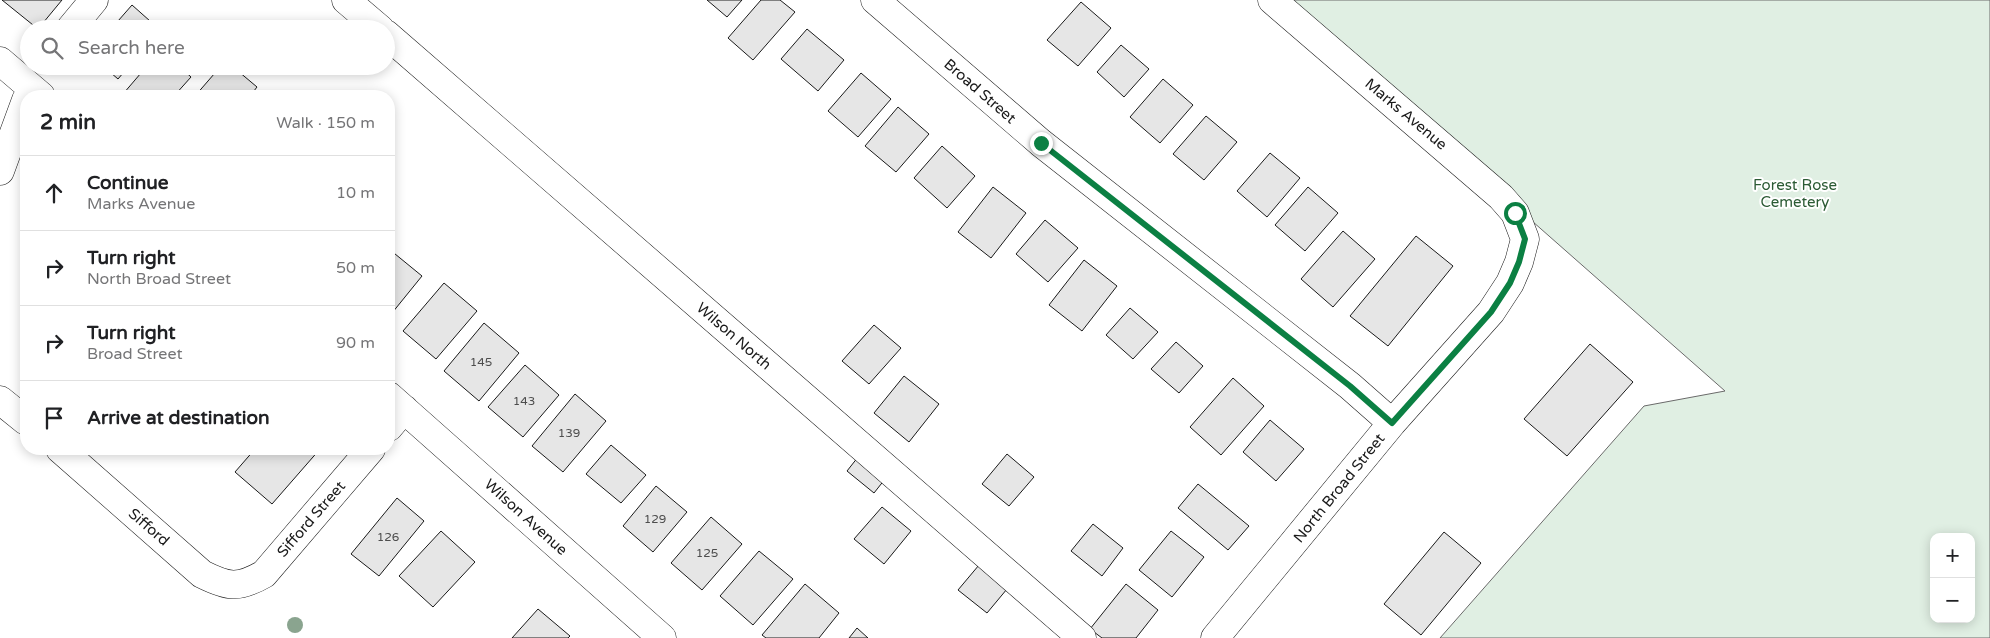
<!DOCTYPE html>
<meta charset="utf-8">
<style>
:root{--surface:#fff;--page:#f2f2f2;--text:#202124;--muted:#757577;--line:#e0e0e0}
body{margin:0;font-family:"Varela Round",sans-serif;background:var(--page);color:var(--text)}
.controls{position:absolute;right:15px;bottom:15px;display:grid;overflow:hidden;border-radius:10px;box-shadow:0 2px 12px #0003}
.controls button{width:45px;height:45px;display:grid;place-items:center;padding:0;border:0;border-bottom:1px solid var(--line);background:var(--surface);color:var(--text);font:25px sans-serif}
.stop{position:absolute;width:15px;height:15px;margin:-11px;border:4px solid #0b8043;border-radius:50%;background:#fff}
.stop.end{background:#0b8043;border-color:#fff;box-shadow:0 1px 5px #0008}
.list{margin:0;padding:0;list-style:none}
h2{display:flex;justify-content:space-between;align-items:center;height:65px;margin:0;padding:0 20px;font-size:21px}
h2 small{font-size:16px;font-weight:400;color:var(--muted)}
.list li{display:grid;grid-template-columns:32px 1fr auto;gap:15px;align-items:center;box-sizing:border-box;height:75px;padding:0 20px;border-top:1px solid var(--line)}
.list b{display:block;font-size:19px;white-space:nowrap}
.list p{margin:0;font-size:16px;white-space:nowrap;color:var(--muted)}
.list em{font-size:16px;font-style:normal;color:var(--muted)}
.icon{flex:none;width:28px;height:28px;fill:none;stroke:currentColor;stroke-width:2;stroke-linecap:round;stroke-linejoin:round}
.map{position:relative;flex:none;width:1990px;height:638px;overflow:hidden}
.search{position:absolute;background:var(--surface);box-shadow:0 2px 12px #0003;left:20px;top:20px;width:375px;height:55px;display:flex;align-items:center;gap:12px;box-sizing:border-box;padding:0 18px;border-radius:28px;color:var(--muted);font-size:19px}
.panel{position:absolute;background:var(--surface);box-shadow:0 2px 12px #0003;left:20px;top:90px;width:375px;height:365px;border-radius:20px}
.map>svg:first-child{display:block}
.green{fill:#e0efe3;stroke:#6a6a6a;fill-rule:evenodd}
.building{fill:#e6e6e6;stroke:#1a1a1a}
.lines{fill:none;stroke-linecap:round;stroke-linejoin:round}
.minor-casing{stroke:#1a1a1a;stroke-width:29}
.minor{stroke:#fff;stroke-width:28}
.tree{fill:#8aa48f}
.route{stroke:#0b8043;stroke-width:6}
.labels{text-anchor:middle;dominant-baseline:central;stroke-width:4;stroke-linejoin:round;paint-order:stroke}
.number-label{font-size:12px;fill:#4d4d4d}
.street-label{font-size:15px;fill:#1a1a1a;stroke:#fff}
.park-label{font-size:15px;fill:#2b5a34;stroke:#fff}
</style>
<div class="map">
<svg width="1990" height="638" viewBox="0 0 1990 638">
<rect width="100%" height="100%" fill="#fff"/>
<path class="green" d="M 1281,0 L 1990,0 L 1990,638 L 1440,638 L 1644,406 L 1725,391 ZM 1934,537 L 1971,537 L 1971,619 L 1934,619 Z"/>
<path class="building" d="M 2,0 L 62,0 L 38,29 Z
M 707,0 L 742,0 L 727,17 Z
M 761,0 L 780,0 L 795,12 L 753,60 L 728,38 Z
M 1081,2 L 1111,28 L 1078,66 L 1047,40 Z
M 132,5 L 159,29 L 111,29 Z
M 807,29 L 844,60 L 818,91 L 781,59 Z
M 1121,45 L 1149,69 L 1124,97 L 1097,72 Z
M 103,66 L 129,66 L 118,79 Z
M 147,66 L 179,66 L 191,77 L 174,96 L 126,96 L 123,94 Z
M 221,66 L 232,66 L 257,87 L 250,96 L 195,96 Z
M 861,73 L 891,99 L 858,137 L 828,111 Z
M 1163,79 L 1193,105 L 1160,143 L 1130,117 Z
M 898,107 L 929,134 L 896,172 L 865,146 Z
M 1206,116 L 1237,142 L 1204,180 L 1173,154 Z
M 942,146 L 975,176 L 947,208 L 914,178 Z
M 1270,153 L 1300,178 L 1267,217 L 1237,191 Z
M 993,187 L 1026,213 L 991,258 L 958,232 Z
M 1308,187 L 1338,213 L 1305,251 L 1275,225 Z
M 1045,220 L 1078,248 L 1048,282 L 1016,254 Z
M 1343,231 L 1375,259 L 1333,307 L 1301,279 Z
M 1416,236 L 1453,266 L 1388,346 L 1350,316 Z
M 389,249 L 422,276 L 392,313 L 389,311 Z
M 1084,260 L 1117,286 L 1082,331 L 1049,305 Z
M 444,283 L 477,311 L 436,359 L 403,331 Z
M 1130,308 L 1158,332 L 1133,359 L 1106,335 Z
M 484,323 L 519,353 L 479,401 L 444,371 Z
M 874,325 L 901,348 L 869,384 L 842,361 Z
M 1176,342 L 1203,366 L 1179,393 L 1151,369 Z
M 1590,344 L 1633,382 L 1567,456 L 1524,419 Z
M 525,365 L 559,395 L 523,437 L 488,407 Z
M 904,376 L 939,404 L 909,442 L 874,413 Z
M 1233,378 L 1264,406 L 1221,455 L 1190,427 Z
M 575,394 L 606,421 L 563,472 L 532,446 Z
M 1270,420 L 1304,449 L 1276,481 L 1243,452 Z
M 611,445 L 646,475 L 621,503 L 586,474 Z
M 255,449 L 320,449 L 272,504 L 235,472 Z
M 862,452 L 889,474 L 874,493 L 847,471 Z
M 1007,454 L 1034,477 L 1009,506 L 982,484 Z
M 1198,484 L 1249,526 L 1228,550 L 1178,508 Z
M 656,486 L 687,512 L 653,552 L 623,526 Z
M 397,498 L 424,521 L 379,576 L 351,554 Z
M 882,507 L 911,531 L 884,564 L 854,539 Z
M 711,517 L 742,544 L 702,590 L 671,563 Z
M 1093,524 L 1123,548 L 1102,576 L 1071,551 Z
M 441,531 L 475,562 L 433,607 L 399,576 Z
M 1171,531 L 1204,557 L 1172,597 L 1139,570 Z
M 1444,532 L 1481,563 L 1421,635 L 1384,604 Z
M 759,551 L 793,579 L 753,625 L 720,596 Z
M 979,565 L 1007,589 L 987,613 L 958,590 Z
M 805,584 L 839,613 L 819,638 L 766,638 L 762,635 Z
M 1126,584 L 1158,610 L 1136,638 L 1102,638 L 1090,629 Z
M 538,609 L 570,636 L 568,638 L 512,638 Z
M 857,628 L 868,638 L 849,638 Z"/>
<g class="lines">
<g class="minor-casing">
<path id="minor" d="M 346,0 L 380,29
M 875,0 L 1041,143 L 1350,386 L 1392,423
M 70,29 L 94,0
M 386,34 L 1082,638
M 0,61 L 41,96
M 0,171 L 26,100
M 389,396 L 662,638
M 0,400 L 26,421
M 389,427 L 404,409
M 60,449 L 202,574 C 228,587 238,589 264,574 L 371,449
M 1215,638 L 1392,423 L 1491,312 L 1510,283 L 1519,262 L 1525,239 L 1515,213 L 1501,197 L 1272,0"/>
</g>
<use href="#minor" class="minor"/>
</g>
<circle class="tree" cx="295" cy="625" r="8"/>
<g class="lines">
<path class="route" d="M 1041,143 L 1350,386 L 1392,423 L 1491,312 L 1510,283 L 1519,262 L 1525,239 L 1515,213"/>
</g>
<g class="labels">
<g class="number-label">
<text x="481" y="362">145</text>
<text x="524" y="401">143</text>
<text x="569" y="433">139</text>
<text x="655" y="519">129</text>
<text x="388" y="537">126</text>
<text x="707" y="553">125</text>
</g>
<g class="street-label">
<text transform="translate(980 91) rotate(41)">Broad Street</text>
<text transform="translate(1406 114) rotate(40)">Marks Avenue</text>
<text transform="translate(734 336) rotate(41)">Wilson North</text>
<text transform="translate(1339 488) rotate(-51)">North Broad Street</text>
<text transform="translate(526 517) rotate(42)">Wilson Avenue</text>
<text transform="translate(311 519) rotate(-49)">Sifford Street</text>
<text transform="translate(149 527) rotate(41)">Sifford</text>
</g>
<g class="park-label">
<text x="1795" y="185">Forest Rose<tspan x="1795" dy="17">Cemetery</tspan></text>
</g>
</g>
</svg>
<div class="controls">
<button>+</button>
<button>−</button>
</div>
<div class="stop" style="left:1515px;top:213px"></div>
<div class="stop end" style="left:1041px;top:143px"></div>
<div class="search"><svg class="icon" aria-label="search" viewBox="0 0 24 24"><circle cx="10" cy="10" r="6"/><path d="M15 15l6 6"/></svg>Search here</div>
<section class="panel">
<h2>2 min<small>Walk · 150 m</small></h2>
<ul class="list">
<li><svg class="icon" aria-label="ahead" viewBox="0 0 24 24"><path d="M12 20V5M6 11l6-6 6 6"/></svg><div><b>Continue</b><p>Marks Avenue</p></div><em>10 m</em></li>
<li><svg class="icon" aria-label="right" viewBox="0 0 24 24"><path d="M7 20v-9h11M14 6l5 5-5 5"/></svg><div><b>Turn right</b><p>North Broad Street</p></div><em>50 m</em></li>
<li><svg class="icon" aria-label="right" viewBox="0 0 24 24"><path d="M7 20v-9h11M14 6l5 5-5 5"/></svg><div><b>Turn right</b><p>Broad Street</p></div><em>90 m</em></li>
<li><svg class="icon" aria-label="arrive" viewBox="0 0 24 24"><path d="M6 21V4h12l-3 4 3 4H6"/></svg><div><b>Arrive at destination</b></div></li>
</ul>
</section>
</div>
